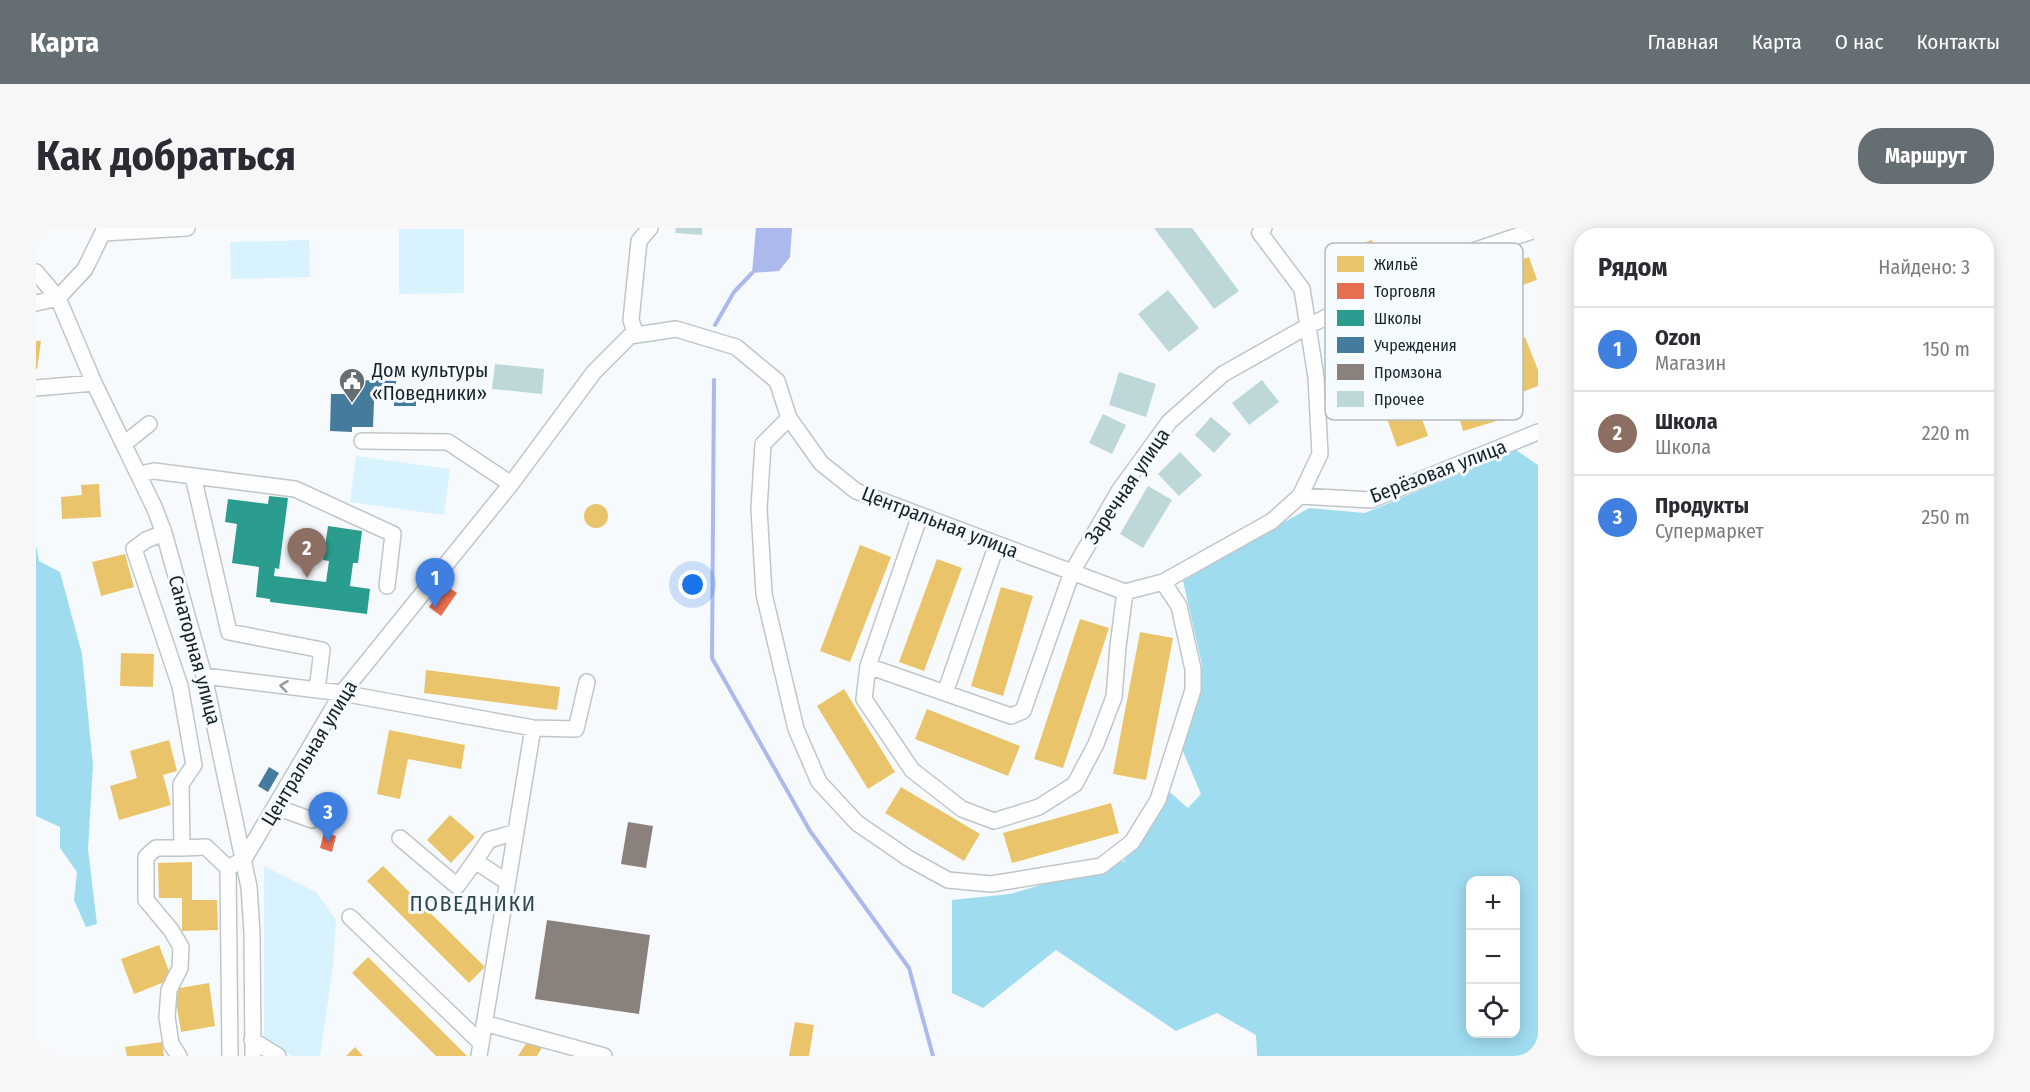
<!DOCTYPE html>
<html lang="ru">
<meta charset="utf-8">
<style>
:root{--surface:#fff;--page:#f7f7f7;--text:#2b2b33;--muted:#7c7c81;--line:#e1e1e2;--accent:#656e72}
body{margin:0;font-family:"Fira Sans Condensed",sans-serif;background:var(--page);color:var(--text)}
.controls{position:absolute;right:18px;bottom:18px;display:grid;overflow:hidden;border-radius:12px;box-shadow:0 3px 15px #0003}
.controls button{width:54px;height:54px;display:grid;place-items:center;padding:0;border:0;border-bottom:2px solid var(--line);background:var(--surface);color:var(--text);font:30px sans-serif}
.you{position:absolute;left:657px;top:357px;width:21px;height:21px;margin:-15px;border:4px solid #fff;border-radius:50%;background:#1a73e8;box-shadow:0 0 0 9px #1a73e833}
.badge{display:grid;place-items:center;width:39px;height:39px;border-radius:50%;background:var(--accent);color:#fff;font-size:20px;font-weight:700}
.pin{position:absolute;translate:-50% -50px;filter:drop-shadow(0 2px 3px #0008)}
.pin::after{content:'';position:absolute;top:32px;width:21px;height:18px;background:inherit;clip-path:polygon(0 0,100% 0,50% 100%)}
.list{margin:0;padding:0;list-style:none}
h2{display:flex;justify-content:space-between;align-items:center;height:78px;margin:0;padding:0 24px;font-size:26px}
h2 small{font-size:20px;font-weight:400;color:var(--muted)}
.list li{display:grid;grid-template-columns:39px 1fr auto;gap:18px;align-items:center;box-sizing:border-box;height:84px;padding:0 24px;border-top:2px solid var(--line)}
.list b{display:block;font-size:22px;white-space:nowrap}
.list p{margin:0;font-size:20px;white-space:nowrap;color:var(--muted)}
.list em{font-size:20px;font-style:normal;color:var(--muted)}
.icon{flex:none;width:33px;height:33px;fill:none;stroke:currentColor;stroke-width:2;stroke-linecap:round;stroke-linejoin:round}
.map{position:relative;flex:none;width:1502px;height:828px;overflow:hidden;border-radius:24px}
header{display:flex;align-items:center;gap:36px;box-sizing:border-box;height:84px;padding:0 30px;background:var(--accent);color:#fff}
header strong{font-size:28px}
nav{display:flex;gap:33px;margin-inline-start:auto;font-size:21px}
.intro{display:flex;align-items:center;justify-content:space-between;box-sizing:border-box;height:144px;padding:0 36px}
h1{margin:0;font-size:42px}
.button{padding:15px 27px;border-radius:24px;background:var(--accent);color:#fff;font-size:21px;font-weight:700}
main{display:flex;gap:36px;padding:0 36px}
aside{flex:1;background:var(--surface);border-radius:24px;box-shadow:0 3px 15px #0003}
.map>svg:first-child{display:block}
.green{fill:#d8f3fe}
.forest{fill:#a0dcf0;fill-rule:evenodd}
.water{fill:#abb9ed}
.homes{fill:#e9c46a}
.shops{fill:#e76f51}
.schools{fill:#2a9d8f}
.public{fill:#457b9d}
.industry{fill:#8a817c}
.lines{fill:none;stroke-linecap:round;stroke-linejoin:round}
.stream{stroke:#abb9ed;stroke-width:4}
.building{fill:#bed7d9}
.minor-casing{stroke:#bfc6c9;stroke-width:18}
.minor{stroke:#fefeff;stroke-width:15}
.oneway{stroke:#969b9e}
.labels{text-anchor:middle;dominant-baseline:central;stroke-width:6;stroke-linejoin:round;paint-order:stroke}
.poi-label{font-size:20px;fill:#172327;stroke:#f5fbfe;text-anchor:start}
.street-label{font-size:20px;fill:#172327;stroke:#f5fbfe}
.quarter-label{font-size:22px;letter-spacing:1.5px;fill:#2e4a54;stroke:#f5fbfe}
.key{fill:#f5fbfe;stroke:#b2babe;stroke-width:1.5}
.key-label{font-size:16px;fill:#172327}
</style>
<header>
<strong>Карта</strong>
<nav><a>Главная</a><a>Карта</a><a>О нас</a><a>Контакты</a></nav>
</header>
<div class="intro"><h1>Как добраться</h1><a class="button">Маршрут</a></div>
<main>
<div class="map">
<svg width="1502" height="828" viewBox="0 0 1502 828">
<rect width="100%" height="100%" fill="#f7fafc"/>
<path class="green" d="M 363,1 L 428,1 L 428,65 L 363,66 Z
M 273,12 L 274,49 L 195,51 L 194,14 Z
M 320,228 L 414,241 L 408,287 L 314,274 Z
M 228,638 L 280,664 L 300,692 L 297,739 L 284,828 L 256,828 L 228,811 Z"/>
<path class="forest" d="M 1480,222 L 1502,237 L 1502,828 L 1221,828 L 1220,807 L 1181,785 L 1140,803 L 1020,722 L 947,780 L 916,765 L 916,672 L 974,666 L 1088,633 L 1129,560 L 1152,580 L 1165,566 L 1146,521 L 1166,437 L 1147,353 L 1273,280 L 1329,285 ZM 1434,652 L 1480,652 L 1480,806 L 1434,806 Z
M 0,317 L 3,333 L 24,344 L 46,426 L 57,537 L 52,621 L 61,696 L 50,699 L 38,672 L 41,644 L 24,620 L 24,599 L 0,588 Z"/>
<path class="water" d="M 720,0 L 756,0 L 754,29 L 743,43 L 716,45 Z"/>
<path class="homes" d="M 1336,12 L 1344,34 L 1314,45 L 1306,22 Z
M 1493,29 L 1501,52 L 1481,59 L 1473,36 Z
M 1489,109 L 1502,142 L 1502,158 L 1472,169 L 1454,123 Z
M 0,113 L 5,113 L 1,141 L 0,141 Z
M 1450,146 L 1464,192 L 1427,203 L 1414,157 Z
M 1378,168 L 1392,208 L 1361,219 L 1347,179 Z
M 63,256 L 65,289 L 26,291 L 25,269 L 46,267 L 45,257 Z
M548 288a12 12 0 1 1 24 0a12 12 0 1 1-24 0Z
M 824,317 L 855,329 L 814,434 L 784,423 Z
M 89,326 L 98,359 L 65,368 L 56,334 Z
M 901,331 L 926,340 L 888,443 L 863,434 Z
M 965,359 L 997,368 L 967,468 L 935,458 Z
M 1044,391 L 1073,400 L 1027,540 L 998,531 Z
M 1104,404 L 1137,410 L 1110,552 L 1077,546 Z
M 85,425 L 118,426 L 117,459 L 84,458 Z
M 390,442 L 524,459 L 521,482 L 388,465 Z
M 808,461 L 859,544 L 832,561 L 781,478 Z
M 891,481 L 984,518 L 972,548 L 879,511 Z
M 353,502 L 429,517 L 425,541 L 372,531 L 364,571 L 341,566 Z
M 133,512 L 141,543 L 127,547 L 135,577 L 83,592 L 74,558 L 101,550 L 94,523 Z
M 865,559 L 944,606 L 928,633 L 849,585 Z
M 1075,575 L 1083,605 L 976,635 L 967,605 Z
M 414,587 L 439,609 L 415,635 L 391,612 Z
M 156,634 L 156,672 L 181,672 L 182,702 L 146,703 L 146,670 L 123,670 L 122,635 Z
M 347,638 L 449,739 L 433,755 L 331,653 Z
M 123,717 L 136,751 L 98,766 L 85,731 Z
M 332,729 L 431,828 L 400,828 L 316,745 Z
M 173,755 L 179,798 L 145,804 L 138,761 Z
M 759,794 L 778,797 L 773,828 L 753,828 Z
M 494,809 L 507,818 L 501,828 L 482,828 Z
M 126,814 L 128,828 L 91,828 L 89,819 Z
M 319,819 L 327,828 L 310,828 Z"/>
<path class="shops" d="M 409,357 L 421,365 L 405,388 L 393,379 Z
M 288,604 L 300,608 L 296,624 L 284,620 Z"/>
<path class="schools" d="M 233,268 L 252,270 L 243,341 L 239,340 L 238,348 L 290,354 L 293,333 L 287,332 L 292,298 L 326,303 L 322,335 L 317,335 L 314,358 L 334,361 L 331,386 L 234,374 L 234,371 L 220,369 L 223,339 L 196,335 L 201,296 L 189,294 L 192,271 L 232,276 Z"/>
<path class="public" d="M 317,152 L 360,153 L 360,164 L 380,164 L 380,178 L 358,178 L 358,173 L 338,173 L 337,199 L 316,199 L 316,204 L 294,203 L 295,166 L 316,166 Z
M 233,539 L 243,545 L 232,564 L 222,558 Z"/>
<path class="industry" d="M 592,594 L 617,598 L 610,640 L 585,636 Z
M 511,692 L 614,707 L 603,786 L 499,771 Z"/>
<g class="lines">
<path class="stream" d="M 679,97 L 698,64 L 716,45
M 678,152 L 676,430 L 774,603 L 873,740 L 897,828"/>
</g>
<path class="building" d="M 640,0 L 666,0 L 666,7 L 639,5 Z
M 1118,0 L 1156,0 L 1203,63 L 1178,81 Z
M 1132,62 L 1163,100 L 1133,124 L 1102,86 Z
M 459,136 L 508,141 L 506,166 L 456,161 Z
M 1083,144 L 1120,156 L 1110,189 L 1073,177 Z
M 1226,152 L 1243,174 L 1213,197 L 1196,175 Z
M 1067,186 L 1090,197 L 1076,226 L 1053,215 Z
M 1175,189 L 1195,206 L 1178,225 L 1159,207 Z
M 1144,224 L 1166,247 L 1143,268 L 1122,246 Z
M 1112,258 L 1136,272 L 1107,320 L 1084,306 Z"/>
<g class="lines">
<g class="minor-casing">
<path id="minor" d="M 67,5 L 151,0
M 0,44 L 22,70 L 58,155 L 119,281 L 128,305 L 168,448 L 213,659 L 216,705 L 217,828
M 0,75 L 22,70 L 49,41 L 69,0
M 600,107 L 595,92 L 603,13 L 614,0
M 0,160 L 58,155
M 753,190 L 727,216 L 723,281 L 728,366 L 760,501 L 783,554 L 821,595 L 872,630 L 912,652 L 955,656 L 1065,638 L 1096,614 L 1122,572 L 1157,462 L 1157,441 L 1143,378 L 1127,354
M 326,213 L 412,214 L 475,256
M 88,216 L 113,196
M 103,246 L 118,243 L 157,248 L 193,404 L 286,422 L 281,462
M 157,248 L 259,261 L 357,306 L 351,358
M 1264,268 L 1335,272 L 1502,204
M 884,287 L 832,438 L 828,471 L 876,542 L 926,581 L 958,593 L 1003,579 L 1039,556 L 1060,516 L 1078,469 L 1082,418 L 1089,364
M 128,305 L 110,312 L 98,321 L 144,458 L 158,537 L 145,556 L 146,620 L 170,619 L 192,640 L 194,828
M 832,438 L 975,488 L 987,483 L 1036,344 L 1083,263 L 1133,194 L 1187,146 L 1272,98 L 1410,32 L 1502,1
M 168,448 L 306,465 L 497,500 L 443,828
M 909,465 L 961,316
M 497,500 L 540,501 L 551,454
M 241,577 L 251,583 L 276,592
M 364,610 L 421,658 L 439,633 L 471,654
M 439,633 L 453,612 L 480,604
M 192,640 L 208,631 L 306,465 L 475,256 L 558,144 L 594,108 L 640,101 L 700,119 L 741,153 L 753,190 L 785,235 L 820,263 L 1089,364 L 1127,354 L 1236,293 L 1264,268 L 1284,226 L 1280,149 L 1266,61 L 1224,5 L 1228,0
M 314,689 L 445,815
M 448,795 L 568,828
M 216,812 L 242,828
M 143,828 L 135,816 L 131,789 L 133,762 L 144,740 L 145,719 L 135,702 L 110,672 L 110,629 L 120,620 L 146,620"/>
</g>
<use href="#minor" class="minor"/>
</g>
<defs><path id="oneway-chevron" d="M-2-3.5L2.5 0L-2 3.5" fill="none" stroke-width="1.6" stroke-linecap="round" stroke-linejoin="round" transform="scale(1.5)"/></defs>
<use class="oneway" href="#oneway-chevron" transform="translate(248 458) rotate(-173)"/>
<defs>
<g id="civic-pin" transform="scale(1.35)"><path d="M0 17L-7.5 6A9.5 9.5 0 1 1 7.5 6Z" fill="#656e72" stroke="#f5fbfe"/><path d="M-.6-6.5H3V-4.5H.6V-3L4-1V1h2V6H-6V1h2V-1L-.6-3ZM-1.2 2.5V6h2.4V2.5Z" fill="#fff"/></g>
</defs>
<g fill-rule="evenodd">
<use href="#civic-pin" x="316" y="153"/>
</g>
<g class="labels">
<g class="poi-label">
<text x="336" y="142">Дом культуры<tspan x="336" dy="23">«Поведники»</tspan></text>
</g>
<g class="street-label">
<text transform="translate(1402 243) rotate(-21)">Берёзовая улица</text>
<text transform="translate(1091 258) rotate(-56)">Заречная улица</text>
<text transform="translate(904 294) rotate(21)">Центральная улица</text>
<text transform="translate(159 422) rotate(75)">Санаторная улица</text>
<text transform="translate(273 525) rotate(-59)">Центральная улица</text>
</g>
<g class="quarter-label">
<text x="437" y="675">ПОВЕДНИКИ</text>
</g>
</g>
<rect x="1289" y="15" width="198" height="177" rx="9" class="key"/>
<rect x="1301" y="28" width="27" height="16" fill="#e9c46a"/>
<rect x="1301" y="55" width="27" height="16" fill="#e76f51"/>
<rect x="1301" y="82" width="27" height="16" fill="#2a9d8f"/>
<rect x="1301" y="109" width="27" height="16" fill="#457b9d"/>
<rect x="1301" y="136" width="27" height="16" fill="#8a817c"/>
<rect x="1301" y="163" width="27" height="16" fill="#bed7d9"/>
<g class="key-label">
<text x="1338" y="42">Жильё</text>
<text x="1338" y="69">Торговля</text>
<text x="1338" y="96">Школы</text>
<text x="1338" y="123">Учреждения</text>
<text x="1338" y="150">Промзона</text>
<text x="1338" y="177">Прочее</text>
</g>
</svg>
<div class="controls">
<button>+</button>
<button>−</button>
<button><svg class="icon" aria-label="locate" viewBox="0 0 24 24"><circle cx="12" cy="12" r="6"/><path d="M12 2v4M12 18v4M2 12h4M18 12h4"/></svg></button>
</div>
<div class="you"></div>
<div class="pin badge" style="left:399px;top:380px;background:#3f7fe0">1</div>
<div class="pin badge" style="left:271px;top:350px;background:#8d6e63">2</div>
<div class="pin badge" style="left:292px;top:614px;background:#3f7fe0">3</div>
</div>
<aside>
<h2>Рядом<small>Найдено: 3</small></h2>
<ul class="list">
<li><span class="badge" style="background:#3f7fe0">1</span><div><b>Ozon</b><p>Магазин</p></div><em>150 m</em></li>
<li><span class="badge" style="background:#8d6e63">2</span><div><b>Школа</b><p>Школа</p></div><em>220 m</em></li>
<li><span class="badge" style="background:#3f7fe0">3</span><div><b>Продукты</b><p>Супермаркет</p></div><em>250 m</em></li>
</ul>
</aside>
</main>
